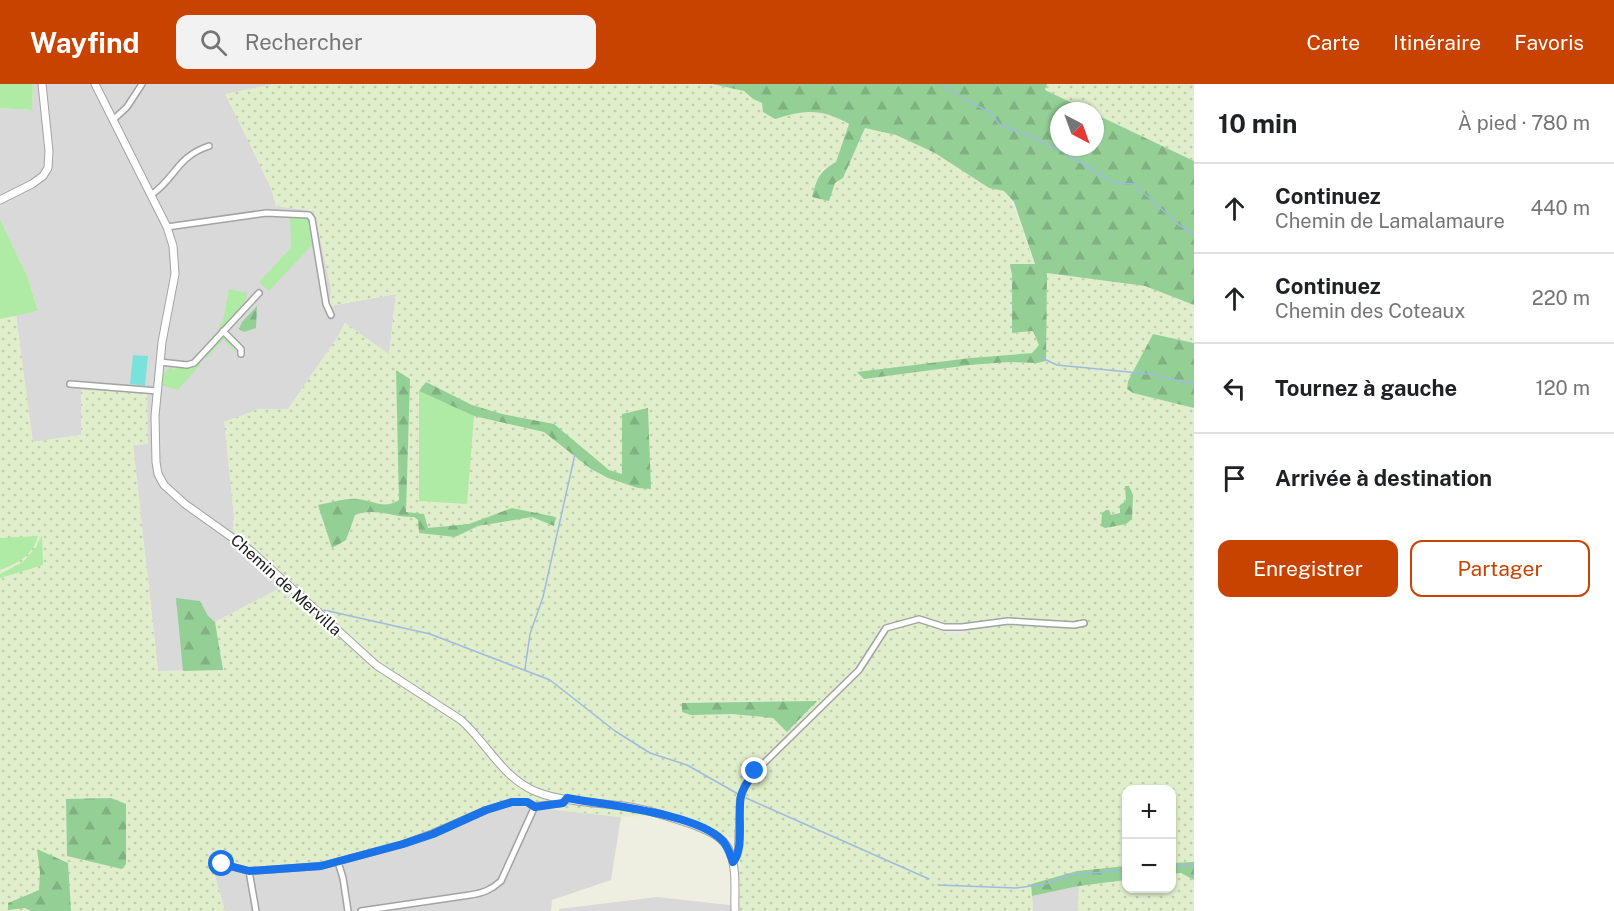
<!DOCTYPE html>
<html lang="fr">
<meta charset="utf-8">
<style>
:root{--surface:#fff;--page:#f2f2f2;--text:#202124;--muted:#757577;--line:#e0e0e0;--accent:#c84200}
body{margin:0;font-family:"Public Sans",sans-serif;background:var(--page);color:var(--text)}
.controls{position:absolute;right:18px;bottom:18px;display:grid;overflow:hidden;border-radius:12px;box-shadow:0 2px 4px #0004}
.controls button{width:54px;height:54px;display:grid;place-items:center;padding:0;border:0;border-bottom:2px solid var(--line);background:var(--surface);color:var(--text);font:30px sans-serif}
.compass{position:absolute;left:1050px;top:18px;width:54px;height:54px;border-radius:50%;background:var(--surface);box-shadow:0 2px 4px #0004;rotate:139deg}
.stop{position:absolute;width:18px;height:18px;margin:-14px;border:4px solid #1a73e8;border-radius:50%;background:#fff}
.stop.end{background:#1a73e8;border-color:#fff;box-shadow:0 2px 6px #0008}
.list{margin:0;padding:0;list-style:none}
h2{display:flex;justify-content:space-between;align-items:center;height:78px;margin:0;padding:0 24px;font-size:26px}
h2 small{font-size:20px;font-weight:400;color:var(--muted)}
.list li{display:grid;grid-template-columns:39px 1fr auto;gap:18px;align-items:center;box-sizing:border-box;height:90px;padding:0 24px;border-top:2px solid var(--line)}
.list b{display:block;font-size:22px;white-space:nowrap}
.list p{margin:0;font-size:20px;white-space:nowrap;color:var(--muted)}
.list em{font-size:20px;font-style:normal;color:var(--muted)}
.actions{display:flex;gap:12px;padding:18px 24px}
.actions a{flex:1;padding:14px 0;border:2px solid var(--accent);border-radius:12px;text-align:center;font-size:21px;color:var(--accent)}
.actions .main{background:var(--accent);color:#fff}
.icon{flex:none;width:33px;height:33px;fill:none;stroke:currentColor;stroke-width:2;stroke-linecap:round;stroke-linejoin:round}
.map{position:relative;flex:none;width:1194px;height:827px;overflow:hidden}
header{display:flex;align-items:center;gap:36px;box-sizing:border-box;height:84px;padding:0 30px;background:var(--accent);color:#fff}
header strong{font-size:28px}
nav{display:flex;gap:33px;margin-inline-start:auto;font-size:21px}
.search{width:420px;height:54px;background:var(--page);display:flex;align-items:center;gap:15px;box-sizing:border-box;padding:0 21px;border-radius:12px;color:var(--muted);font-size:22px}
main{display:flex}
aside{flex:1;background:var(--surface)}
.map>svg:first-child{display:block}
.residential{fill:#dad9d9}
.farmland{fill:url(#farmland-dots)}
.grass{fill:#afeba4}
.forest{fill:url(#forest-firs)}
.pitch{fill:#7be1db}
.parking{fill:#e8e8e8}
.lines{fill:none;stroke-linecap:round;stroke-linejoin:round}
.stream{stroke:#9fbbde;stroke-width:1.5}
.minor-casing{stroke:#a3a3a3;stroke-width:8}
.tertiary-casing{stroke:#a3a3a3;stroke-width:9}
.minor{stroke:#fff;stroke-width:5}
.tertiary{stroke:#fff;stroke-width:7}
.route{stroke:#1a73e8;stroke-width:8}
.labels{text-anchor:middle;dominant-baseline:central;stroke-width:4.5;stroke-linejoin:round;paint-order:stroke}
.street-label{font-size:16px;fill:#1c1c1c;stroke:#fff}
</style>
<header>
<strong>Wayfind</strong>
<div class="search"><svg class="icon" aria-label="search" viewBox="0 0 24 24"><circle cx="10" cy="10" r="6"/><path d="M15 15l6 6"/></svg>Rechercher</div>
<nav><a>Carte</a><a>Itinéraire</a><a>Favoris</a></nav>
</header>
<main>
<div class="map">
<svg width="1194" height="827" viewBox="0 0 1194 827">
<defs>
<pattern id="farmland-dots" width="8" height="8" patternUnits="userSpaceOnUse" patternTransform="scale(1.5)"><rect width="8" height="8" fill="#e0eecb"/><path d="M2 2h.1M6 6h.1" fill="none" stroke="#c0ccae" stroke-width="1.8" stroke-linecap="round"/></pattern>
<pattern id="forest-firs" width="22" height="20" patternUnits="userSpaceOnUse" patternTransform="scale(1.5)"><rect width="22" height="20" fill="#94cf96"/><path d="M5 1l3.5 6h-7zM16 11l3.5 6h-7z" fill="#7fb181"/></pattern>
</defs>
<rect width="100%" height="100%" fill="#eeeee1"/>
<path class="residential" d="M 33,0 L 274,0 L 226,10 L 271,104 L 276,122 L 314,127 L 331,204 L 330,222 L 396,210 L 389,271 L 345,239 L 337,254 L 288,325 L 259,325 L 225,338 L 234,433 L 233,448 L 284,495 L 282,503 L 215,538 L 223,586 L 158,587 L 133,361 L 147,360 L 81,351 L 32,358 L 16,231 L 38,227 L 28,194 L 0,135 L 0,24 L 32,26 Z
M 511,721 L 621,733 L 611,796 L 552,816 L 551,827 L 225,827 L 211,778 L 237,786 L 317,779 L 392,764 L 478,730 Z
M 1079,802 L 1078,827 L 1033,827 L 1032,812 Z
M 657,813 L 738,822 L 739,827 L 559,827 L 559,825 Z"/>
<path class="farmland" d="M 274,0 L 712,0 L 744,7 L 753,15 L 762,19 L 797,29 L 810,27 L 822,29 L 835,33 L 849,41 L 836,79 L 823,85 L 816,98 L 813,113 L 829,116 L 835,99 L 843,94 L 865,44 L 896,51 L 935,69 L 989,104 L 1004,107 L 1012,118 L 1035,181 L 1010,180 L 1012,190 L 1012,248 L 1033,247 L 1039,261 L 1032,269 L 971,274 L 864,295 L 970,281 L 1009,278 L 1037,279 L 1045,277 L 1047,189 L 1145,202 L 1194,221 L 1194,259 L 1153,250 L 1127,305 L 1133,309 L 1194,324 L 1194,778 L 1172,779 L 1172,706 L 1126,706 L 1126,782 L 1077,787 L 1031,800 L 1033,827 L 739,827 L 739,788 L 742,758 L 677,730 L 621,733 L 511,721 L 478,730 L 392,764 L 317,779 L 237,786 L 211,778 L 225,827 L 0,827 L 0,235 L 16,231 L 33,358 L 81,351 L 81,306 L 147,308 L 148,360 L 133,361 L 158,587 L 223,586 L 215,538 L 282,503 L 284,495 L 233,448 L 234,433 L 224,338 L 259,325 L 288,325 L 337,254 L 345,239 L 389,270 L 396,210 L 330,222 L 331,204 L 314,127 L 276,122 L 271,104 L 225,10 Z
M 1047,0 L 1194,0 L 1194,77 L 1095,30 L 1095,27 L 1089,27 L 1045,6 Z
M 1181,789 L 1194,796 L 1194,827 L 1078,827 L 1079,802 L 1126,796 L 1126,804 L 1172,804 L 1172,790 Z"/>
<path class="grass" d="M 0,0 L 33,0 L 32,26 L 0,24 Z
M 290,130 L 308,133 L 311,137 L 309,138 L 312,161 L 269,207 L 259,198 L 291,164 Z
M 0,135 L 28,194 L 38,227 L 0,235 Z
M 229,205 L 247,209 L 244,221 L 221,246 L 218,243 L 223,237 Z
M 222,253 L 226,253 L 233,259 L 236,268 L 223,256 L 206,275 L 204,273 Z
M 199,278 L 201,280 L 178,306 L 161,301 L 163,290 L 170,283 L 175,286 L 175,284 L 191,284 Z
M 419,307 L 474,332 L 467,420 L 419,417 Z
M 42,451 L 43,481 L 0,494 L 0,490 L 23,478 L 36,463 Z
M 38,452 C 33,471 17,480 0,486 L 0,454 Z"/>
<path class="forest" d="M 712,0 L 1047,0 L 1045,6 L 1089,27 L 1059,27 L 1059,63 L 1095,63 L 1095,30 L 1194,77 L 1194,221 L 1145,202 L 1047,189 L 1046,277 L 1037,279 L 1009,278 L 970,281 L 864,295 L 857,288 L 971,274 L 1032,269 L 1039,261 L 1033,247 L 1012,249 L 1012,191 L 1010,180 L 1035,180 L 1014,118 L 1004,107 L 989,104 L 935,69 L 896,51 L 865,44 L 843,94 L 835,99 L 829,117 L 812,113 C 817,94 819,88 836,78 L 849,40 C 820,24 806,26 775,35 L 763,28 L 762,19 L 753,15 L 744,7 Z
M 257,222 L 256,244 L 244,248 L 239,245 L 242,238 Z
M 1153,250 L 1194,259 L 1194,324 L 1133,309 L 1127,305 L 1128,297 Z
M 396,286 L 410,295 L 406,428 L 424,430 L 428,444 L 469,440 L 512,424 L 556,433 L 554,442 L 532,433 L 478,442 L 455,453 L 419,449 L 418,436 L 414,433 C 394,434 375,423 355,431 L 346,456 L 332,464 L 318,421 C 330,419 345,414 357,415 C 373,416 383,426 399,416 Z
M 426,298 L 472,321 L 502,330 L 554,340 L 609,386 L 622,390 L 622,330 L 648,324 L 651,405 L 638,404 L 608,394 L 591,385 L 544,348 L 474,332 L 419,307 Z
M 1125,402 L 1129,402 L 1133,411 L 1132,435 L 1126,440 L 1105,444 L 1101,442 L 1102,429 L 1106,426 L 1109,426 L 1111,431 L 1120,429 L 1120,421 L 1126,417 Z
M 176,514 L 200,517 L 208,532 L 215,538 L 223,586 L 183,587 Z
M 817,617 L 787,648 L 773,634 L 732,630 L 691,631 L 682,628 L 682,619 Z
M 111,714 L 126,720 L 126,780 L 122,785 L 67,772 L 66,715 Z
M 37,765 L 68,779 L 71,827 L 31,827 L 25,824 L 8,826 L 8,819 L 39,806 L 40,788 Z
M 1194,778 L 1194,796 L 1181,789 L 1172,790 L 1172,779 Z
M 1126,782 L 1126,796 L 1079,802 L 1032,812 L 1031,800 L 1077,787 Z"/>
<path class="pitch" d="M 133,271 L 148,272 L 145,302 L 130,300 Z"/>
<path class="parking" d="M 934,542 L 970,544 L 965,550 L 948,550 L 941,548 Z"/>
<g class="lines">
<path class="stream" d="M 942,0 L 967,17 L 990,28 L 999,40 L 1057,64 L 1114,99 L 1134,100 L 1179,141 L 1194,150
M 1040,273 L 1057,281 L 1149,290 L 1194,300
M 324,526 L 430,550 L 550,596 L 615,647 L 650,669 L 687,681 L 738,710
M 525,585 L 530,550 L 543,513 L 575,370
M 746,714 L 929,795
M 1172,782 L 1194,780
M 938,801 L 1016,804 L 1046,800 L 1070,791 L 1126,786"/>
<g class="minor-casing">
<path id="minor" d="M 114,35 L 127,23 L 142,0
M 151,111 C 176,94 176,73 209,62
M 167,143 L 266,129 L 309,131 L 312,135 L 326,220 L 331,231
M 223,247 L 241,265 L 241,270
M 160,278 L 187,281 L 194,279 L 259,209
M 70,300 L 158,307
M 338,778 L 343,794 L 348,827
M 733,778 L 738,766 L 740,715 L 745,701 L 764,679 L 859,586 L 886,544 L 919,535 L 944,543 L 962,543 L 1008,537 L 1074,541 L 1084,539
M 222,780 L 249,787 L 321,782 L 403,760 L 433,749 L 486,726 L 512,718 L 527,718 L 535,722 L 563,719 L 567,714
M 249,787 L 256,827
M 361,827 L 470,811 C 483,809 491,806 501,797 L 535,722"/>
</g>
<g class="tertiary-casing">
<path id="tertiary" d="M 95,0 L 167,143 L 173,162 L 175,190 L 162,258 L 155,332 L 156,378 L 158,390 L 164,401 L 185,420 L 251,467 L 376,581 L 461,636 C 487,659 503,695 537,708 C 559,717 598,719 623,722 C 647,725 671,733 694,741 C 706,746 721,751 728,764 C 738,784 734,806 735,827
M 0,116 L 32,100 L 43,92 L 48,84 L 49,67 L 42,0"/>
</g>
<use href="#minor" class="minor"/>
<use href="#tertiary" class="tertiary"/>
</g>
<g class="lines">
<path class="route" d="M 222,780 L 249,787 L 321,782 L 403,760 L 433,750 L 486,726 L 512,718 L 527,718 L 535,723 L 563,719 L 567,714 C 605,721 697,729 723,757 C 728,763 730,770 733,778 C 745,765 737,730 741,712 C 743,703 750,695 755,687"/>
</g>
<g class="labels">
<g class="street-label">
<text transform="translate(286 501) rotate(42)">Chemin de Mervilla</text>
</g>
</g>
</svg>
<div class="controls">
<button>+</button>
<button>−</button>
</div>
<svg class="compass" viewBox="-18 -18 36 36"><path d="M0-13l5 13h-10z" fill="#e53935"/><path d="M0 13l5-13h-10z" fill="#757577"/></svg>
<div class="stop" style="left:222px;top:780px"></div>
<div class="stop end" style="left:755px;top:687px"></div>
</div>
<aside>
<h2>10 min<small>À pied · 780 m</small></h2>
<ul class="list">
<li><svg class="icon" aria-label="ahead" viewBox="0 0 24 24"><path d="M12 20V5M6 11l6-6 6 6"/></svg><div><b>Continuez</b><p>Chemin de Lamalamaure</p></div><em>440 m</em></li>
<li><svg class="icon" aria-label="ahead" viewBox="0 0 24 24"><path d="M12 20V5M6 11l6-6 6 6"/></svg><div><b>Continuez</b><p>Chemin des Coteaux</p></div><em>220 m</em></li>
<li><svg class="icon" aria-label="left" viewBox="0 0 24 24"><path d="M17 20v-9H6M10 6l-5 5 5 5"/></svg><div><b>Tournez à gauche</b></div><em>120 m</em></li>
<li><svg class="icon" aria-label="arrive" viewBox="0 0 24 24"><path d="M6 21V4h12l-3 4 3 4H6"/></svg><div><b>Arrivée à destination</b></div></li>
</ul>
<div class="actions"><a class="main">Enregistrer</a><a>Partager</a></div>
</aside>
</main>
